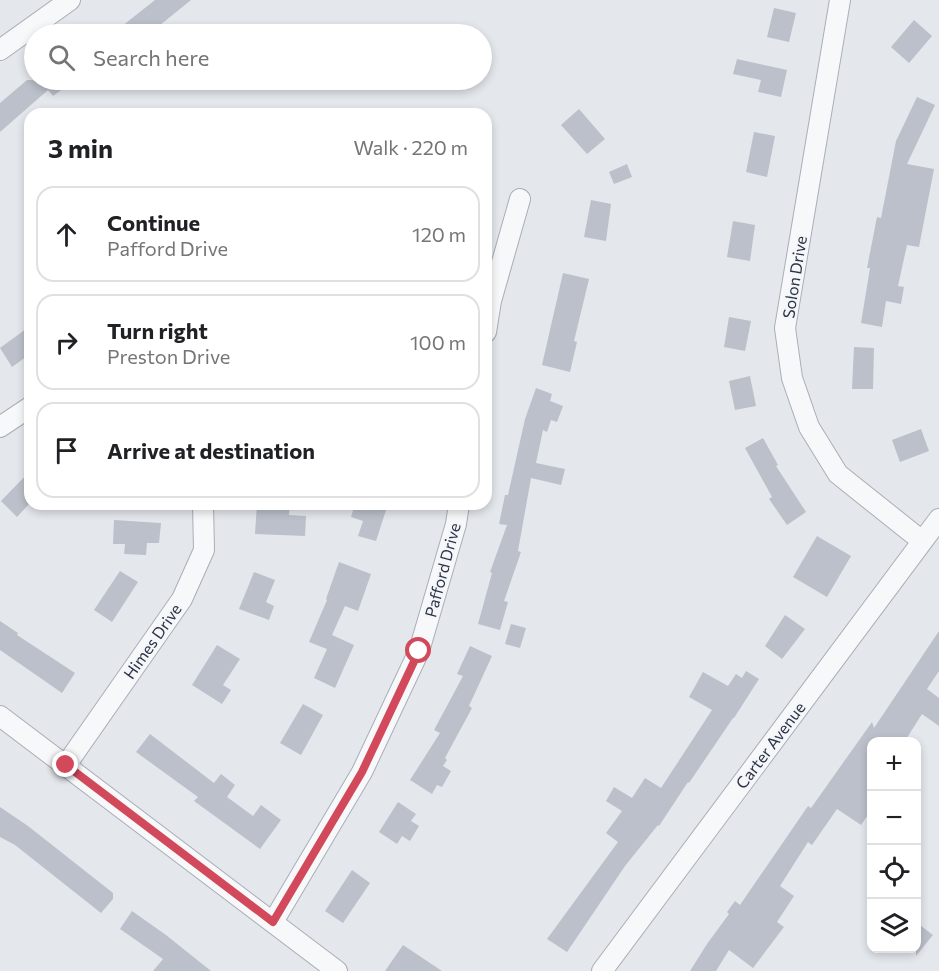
<!DOCTYPE html>
<meta charset="utf-8">
<style>
:root{--surface:#fff;--page:#f6f6f6;--text:#202124;--muted:#757577;--line:#e0e0e0}
body{margin:0;font-family:Commissioner,sans-serif;background:var(--page);color:var(--text)}
.controls{position:absolute;right:18px;bottom:18px;display:grid;overflow:hidden;border-radius:12px;box-shadow:0 3px 9px #0003}
.controls button{width:54px;height:54px;display:grid;place-items:center;padding:0;border:0;border-bottom:2px solid var(--line);background:var(--surface);color:var(--text);font:30px sans-serif}
.stop{position:absolute;width:18px;height:18px;margin:-14px;border:4px solid #d1495b;border-radius:50%;background:#fff}
.stop.end{background:#d1495b;border-color:#fff;box-shadow:0 2px 6px #0008}
.list{margin:0;padding:0;list-style:none}
h2{display:flex;justify-content:space-between;align-items:center;height:78px;margin:0;padding:0 24px;font-size:26px}
h2 small{font-size:20px;font-weight:400;color:var(--muted)}
.list li{display:grid;grid-template-columns:39px 1fr auto;gap:18px;align-items:center;box-sizing:border-box;height:96px;margin:0 12px 12px;padding:0 12px;border:2px solid var(--line);border-radius:18px}
.list b{display:block;font-size:22px;white-space:nowrap}
.list p{margin:0;font-size:20px;white-space:nowrap;color:var(--muted)}
.list em{font-size:20px;font-style:normal;color:var(--muted)}
.icon{flex:none;width:33px;height:33px;fill:none;stroke:currentColor;stroke-width:2;stroke-linecap:round;stroke-linejoin:round}
.map{position:relative;flex:none;width:939px;height:971px;overflow:hidden}
.search{position:absolute;background:var(--surface);box-shadow:0 3px 9px #0003;left:24px;top:24px;width:468px;height:66px;display:flex;align-items:center;gap:15px;box-sizing:border-box;padding:0 21px;border-radius:33px;color:var(--muted);font-size:22px}
.panel{position:absolute;background:var(--surface);box-shadow:0 3px 9px #0003;left:24px;top:108px;width:468px;height:402px;border-radius:18px}
.map>svg:first-child{display:block}
.building{fill:#bbc0ca}
.lines{fill:none;stroke-linecap:round;stroke-linejoin:round}
.minor-casing{stroke:#a9aeb7;stroke-width:22}
.minor{stroke:#f7f8fa;stroke-width:20}
.route{stroke:#d1495b;stroke-width:8}
.labels{text-anchor:middle;dominant-baseline:central;stroke-width:4.5;stroke-linejoin:round;paint-order:stroke}
.street-label{font-size:16px;fill:#2b3445;stroke:#f4f6f9}
</style>
<div class="map">
<svg width="939" height="971" viewBox="0 0 939 971">
<rect width="100%" height="100%" fill="#e4e7ec"/>
<path class="building" d="M 155,0 L 191,0 L 154,30 L 152,29 L 145,34 L 112,34 Z
M 774,8 L 796,13 L 789,42 L 767,37 Z
M 914,20 L 932,36 L 909,63 L 891,47 Z
M 737,59 L 787,70 L 781,97 L 758,92 L 761,80 L 733,74 Z
M 27,80 L 75,80 L 53,96 L 48,90 L 0,132 L 0,103 Z
M 917,97 L 935,105 L 907,164 L 934,169 L 919,247 L 907,245 L 898,286 L 904,287 L 901,304 L 886,301 L 882,327 L 861,323 L 870,268 L 867,268 L 877,217 L 881,218 L 896,141 Z
M 579,109 L 605,139 L 587,154 L 561,125 Z
M 754,132 L 775,136 L 767,177 L 746,172 Z
M 627,164 L 632,177 L 614,184 L 609,172 Z
M 591,200 L 611,204 L 606,241 L 584,237 Z
M 733,221 L 755,225 L 750,261 L 727,257 Z
M 563,273 L 589,279 L 574,341 L 577,342 L 570,372 L 542,365 Z
M 729,317 L 751,321 L 745,351 L 724,347 Z
M 30,326 L 30,354 L 12,367 L 0,348 Z
M 854,347 L 874,348 L 873,389 L 852,389 Z
M 750,376 L 756,406 L 735,410 L 729,381 Z
M 536,388 L 552,394 L 550,401 L 563,406 L 557,422 L 551,420 L 547,432 L 543,430 L 536,463 L 565,469 L 561,485 L 531,478 L 518,551 L 521,552 L 504,601 L 508,602 L 500,630 L 478,624 L 492,573 L 490,572 L 507,525 L 499,524 L 505,495 L 508,495 L 525,419 Z
M 921,429 L 929,451 L 900,462 L 892,440 Z
M 763,438 L 778,465 L 776,466 L 806,512 L 787,525 L 769,499 L 772,497 L 745,448 Z
M 30,471 L 30,503 L 17,517 L 1,501 Z
M 257,504 L 290,504 L 289,515 L 306,516 L 305,536 L 255,534 Z
M 355,504 L 388,504 L 376,541 L 358,536 L 363,521 L 351,517 Z
M 114,520 L 161,523 L 159,543 L 147,543 L 146,555 L 124,554 L 125,544 L 113,544 Z
M 817,536 L 851,556 L 827,597 L 793,577 Z
M 339,562 L 371,574 L 358,611 L 345,606 L 332,635 L 354,645 L 335,688 L 314,678 L 327,649 L 309,642 L 327,600 L 326,599 Z
M 120,571 L 138,582 L 112,622 L 94,610 Z
M 254,572 L 275,580 L 266,602 L 274,606 L 269,620 L 239,609 Z
M 785,615 L 805,629 L 782,659 L 765,646 Z
M 0,621 L 18,633 L 17,635 L 75,673 L 62,693 L 0,650 Z
M 511,624 L 526,628 L 520,648 L 505,644 Z
M 939,631 L 939,671 L 927,689 L 939,698 L 939,726 L 922,714 L 905,741 L 872,741 L 872,809 L 861,825 L 837,809 L 812,845 L 808,842 L 780,886 L 794,896 L 777,922 L 784,927 L 753,968 L 729,950 L 716,971 L 690,971 L 707,944 L 729,914 L 727,912 L 735,901 L 740,905 L 808,806 L 811,808 L 872,722 L 874,728 Z
M 217,645 L 240,659 L 223,685 L 231,690 L 222,704 L 192,685 Z
M 470,646 L 492,656 L 469,706 L 472,708 L 445,758 L 447,760 L 443,766 L 451,771 L 442,787 L 437,785 L 432,794 L 410,780 L 440,733 L 434,730 L 463,676 L 457,674 Z
M 746,671 L 759,679 L 734,718 L 733,718 L 689,783 L 688,782 L 659,826 L 658,825 L 625,866 L 567,952 L 547,939 L 618,842 L 606,833 L 622,811 L 606,801 L 614,787 L 632,798 L 645,778 L 661,788 L 712,710 L 689,697 L 703,672 L 728,686 L 736,674 L 742,678 Z
M 303,704 L 323,715 L 301,755 L 280,743 Z
M 150,734 L 214,783 L 221,774 L 235,785 L 227,797 L 253,816 L 261,805 L 281,820 L 260,849 L 194,801 L 198,797 L 136,752 Z
M 398,802 L 416,814 L 411,821 L 419,826 L 410,841 L 402,836 L 397,844 L 379,832 Z
M 0,807 L 28,826 L 113,893 L 113,899 L 101,913 L 15,845 L 0,837 Z
M 352,870 L 370,883 L 343,923 L 325,911 Z
M 132,911 L 166,935 L 211,971 L 153,971 L 163,959 L 120,929 Z
M 916,922 L 933,935 L 916,956 Z
M 403,945 L 442,971 L 385,971 Z"/>
<g class="lines">
<g class="minor-casing">
<path id="minor" d="M 840,0 L 785,328 L 792,378 L 809,427 L 838,474 L 922,541
M 0,50 L 70,0
M 486,332 L 491,301 L 520,199
M 0,427 L 30,407
M 0,716 L 337,971
M 66,765 L 182,599 L 204,550 L 203,504
M 273,922 L 362,772 L 419,651 L 456,524 L 459,504
M 602,971 L 939,519"/>
</g>
<use href="#minor" class="minor"/>
</g>
<g class="lines">
<path class="route" d="M 66,765 L 273,922 L 362,772 L 419,651"/>
</g>
<g class="labels">
<g class="street-label">
<text transform="translate(794 277) rotate(-81)">Solon Drive</text>
<text transform="translate(442 570) rotate(-75)">Pafford Drive</text>
<text transform="translate(152 641) rotate(-55)">Himes Drive</text>
<text transform="translate(770 745) rotate(-53)">Carter Avenue</text>
</g>
</g>
</svg>
<div class="controls">
<button>+</button>
<button>−</button>
<button><svg class="icon" aria-label="locate" viewBox="0 0 24 24"><circle cx="12" cy="12" r="6"/><path d="M12 2v4M12 18v4M2 12h4M18 12h4"/></svg></button>
<button><svg class="icon" aria-label="layers" viewBox="0 0 24 24"><path d="M12 4l9 5-9 5-9-5zM3 14l9 5 9-5"/></svg></button>
</div>
<div class="stop" style="left:419px;top:651px"></div>
<div class="stop end" style="left:66px;top:765px"></div>
<div class="search"><svg class="icon" aria-label="search" viewBox="0 0 24 24"><circle cx="10" cy="10" r="6"/><path d="M15 15l6 6"/></svg>Search here</div>
<section class="panel">
<h2>3 min<small>Walk · 220 m</small></h2>
<ul class="list">
<li><svg class="icon" aria-label="ahead" viewBox="0 0 24 24"><path d="M12 20V5M6 11l6-6 6 6"/></svg><div><b>Continue</b><p>Pafford Drive</p></div><em>120 m</em></li>
<li><svg class="icon" aria-label="right" viewBox="0 0 24 24"><path d="M7 20v-9h11M14 6l5 5-5 5"/></svg><div><b>Turn right</b><p>Preston Drive</p></div><em>100 m</em></li>
<li><svg class="icon" aria-label="arrive" viewBox="0 0 24 24"><path d="M6 21V4h12l-3 4 3 4H6"/></svg><div><b>Arrive at destination</b></div></li>
</ul>
</section>
</div>
